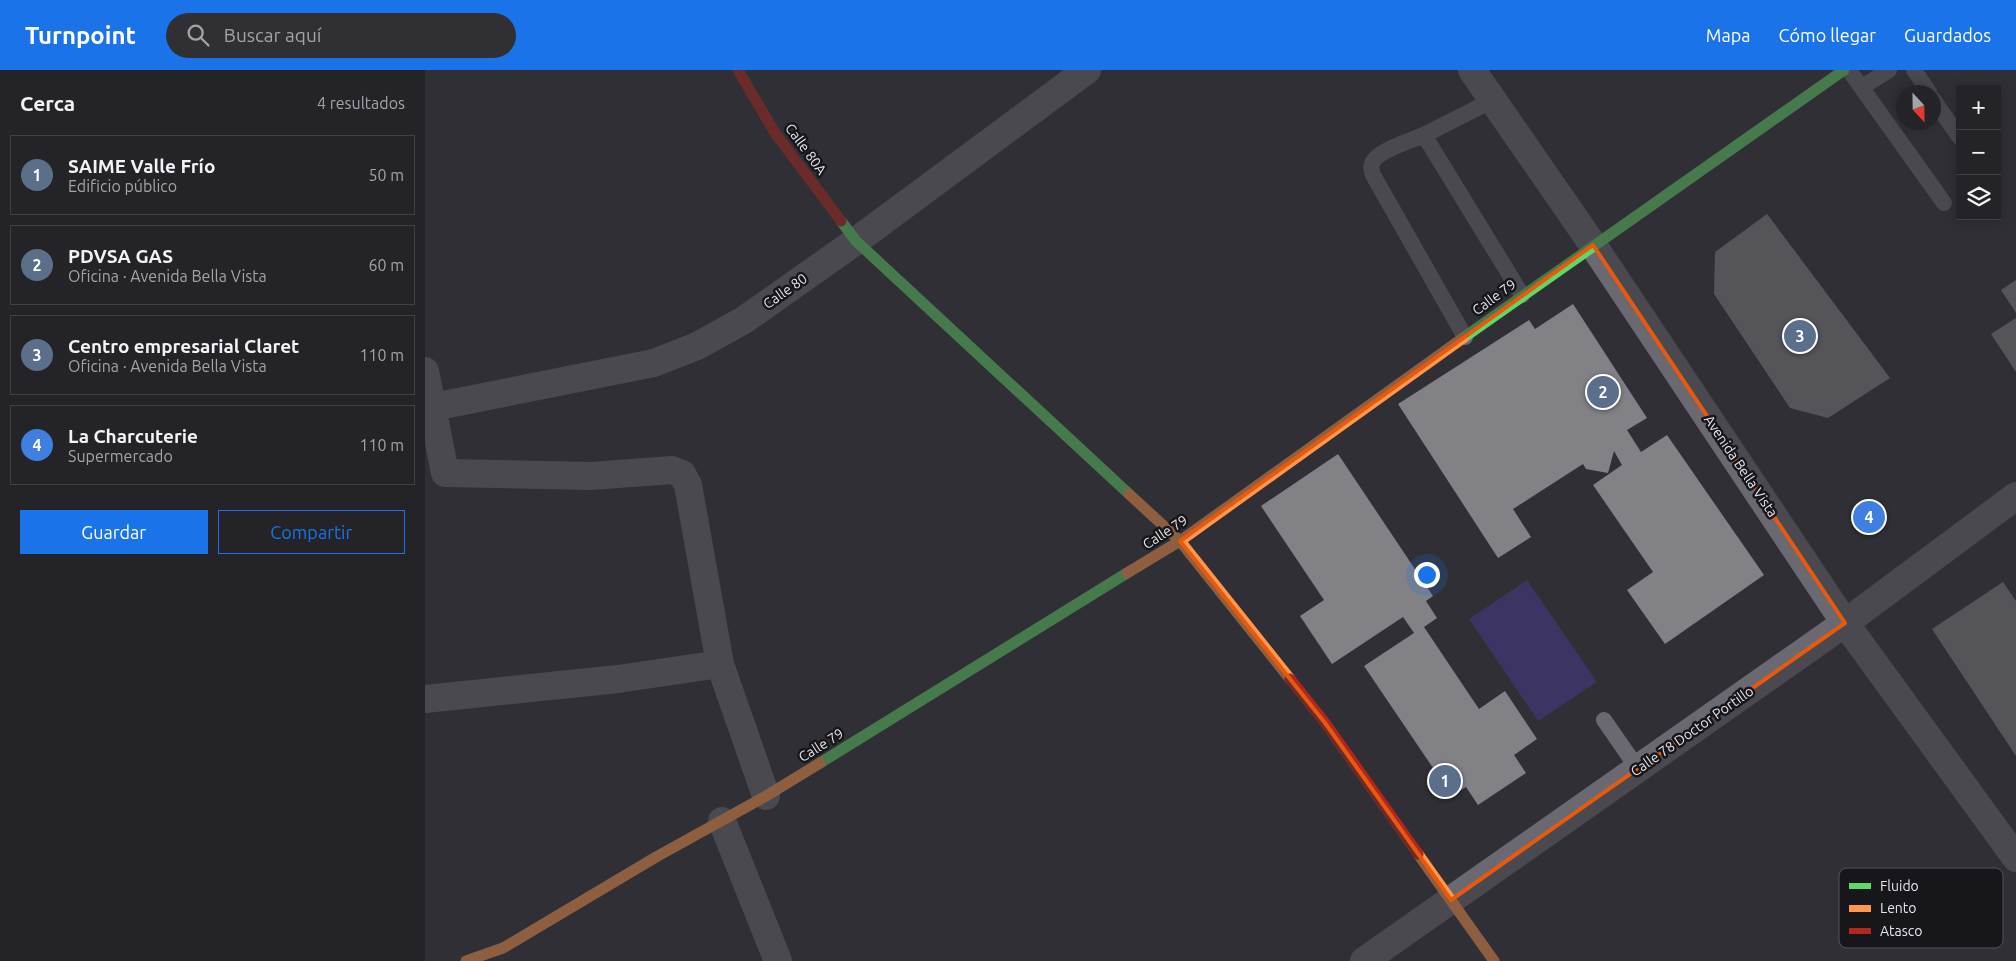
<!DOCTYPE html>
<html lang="es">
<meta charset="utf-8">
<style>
:root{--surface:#242328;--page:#302f34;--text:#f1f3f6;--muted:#a3a4a8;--line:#414045;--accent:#1a73e8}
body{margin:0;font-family:Ubuntu,sans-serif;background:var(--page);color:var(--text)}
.controls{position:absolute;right:15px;top:15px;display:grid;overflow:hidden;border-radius:0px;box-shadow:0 2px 12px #0003}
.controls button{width:45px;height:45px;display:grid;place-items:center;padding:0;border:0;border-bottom:1px solid var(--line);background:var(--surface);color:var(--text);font:25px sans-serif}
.compass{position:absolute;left:1471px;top:15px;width:45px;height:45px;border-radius:50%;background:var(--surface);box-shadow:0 2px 12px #0003;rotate:158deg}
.you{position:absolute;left:1001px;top:504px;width:18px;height:18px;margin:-12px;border:4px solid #fff;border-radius:50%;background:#1a73e8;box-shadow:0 0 0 8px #1a73e833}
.badge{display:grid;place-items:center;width:32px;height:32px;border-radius:50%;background:var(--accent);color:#fff;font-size:16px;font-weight:700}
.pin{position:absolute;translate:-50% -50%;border:2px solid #fff;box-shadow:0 1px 5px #0006}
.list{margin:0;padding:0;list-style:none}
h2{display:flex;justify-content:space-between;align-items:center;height:65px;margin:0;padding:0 20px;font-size:21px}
h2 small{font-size:16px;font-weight:400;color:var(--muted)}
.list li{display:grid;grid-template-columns:32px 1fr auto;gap:15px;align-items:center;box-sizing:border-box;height:80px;margin:0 10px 10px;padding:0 10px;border:1px solid var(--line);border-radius:0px}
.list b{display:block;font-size:19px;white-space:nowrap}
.list p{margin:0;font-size:16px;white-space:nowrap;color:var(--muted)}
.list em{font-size:16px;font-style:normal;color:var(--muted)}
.actions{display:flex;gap:10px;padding:15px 20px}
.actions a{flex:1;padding:11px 0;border:1px solid var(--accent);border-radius:0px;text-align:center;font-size:18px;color:var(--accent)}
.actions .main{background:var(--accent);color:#fff}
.icon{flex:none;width:28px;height:28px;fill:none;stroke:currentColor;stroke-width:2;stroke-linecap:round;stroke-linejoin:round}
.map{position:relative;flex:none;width:1591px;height:891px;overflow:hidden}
header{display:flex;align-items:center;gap:30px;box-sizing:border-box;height:70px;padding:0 25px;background:var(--accent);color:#fff}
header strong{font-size:24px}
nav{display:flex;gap:28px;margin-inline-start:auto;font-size:18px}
.search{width:350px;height:45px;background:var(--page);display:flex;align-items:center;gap:12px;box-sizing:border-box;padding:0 18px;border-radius:28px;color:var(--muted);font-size:19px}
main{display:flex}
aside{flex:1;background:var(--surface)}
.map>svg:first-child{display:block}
.green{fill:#3c3462}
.building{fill:#818186}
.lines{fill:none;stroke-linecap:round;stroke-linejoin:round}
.lane{stroke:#6a6972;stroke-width:16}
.street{stroke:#6a6972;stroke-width:28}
.fast{stroke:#63d668;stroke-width:11}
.slow{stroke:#ff974d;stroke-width:11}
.jam{stroke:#b3261e;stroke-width:11}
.marked{fill:none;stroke:#e8590c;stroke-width:4;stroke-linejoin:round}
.labels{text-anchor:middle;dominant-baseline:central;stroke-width:5;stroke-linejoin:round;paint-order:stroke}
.street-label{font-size:14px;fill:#e7e6ed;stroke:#17161a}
.key{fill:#17161a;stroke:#555459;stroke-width:1}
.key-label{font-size:14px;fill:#e7e6ed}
</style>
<header>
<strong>Turnpoint</strong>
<div class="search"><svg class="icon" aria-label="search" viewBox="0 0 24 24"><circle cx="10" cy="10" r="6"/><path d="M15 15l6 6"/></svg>Buscar aquí</div>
<nav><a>Mapa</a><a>Cómo llegar</a><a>Guardados</a></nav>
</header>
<main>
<aside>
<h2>Cerca<small>4 resultados</small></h2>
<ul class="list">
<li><span class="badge" style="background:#5c6f8a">1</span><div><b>SAIME Valle Frío</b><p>Edificio público</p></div><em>50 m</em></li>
<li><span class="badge" style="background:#5c6f8a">2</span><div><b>PDVSA GAS</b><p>Oficina · Avenida Bella Vista</p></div><em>60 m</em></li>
<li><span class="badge" style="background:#5c6f8a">3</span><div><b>Centro empresarial Claret</b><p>Oficina · Avenida Bella Vista</p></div><em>110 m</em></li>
<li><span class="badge" style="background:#3f7fe0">4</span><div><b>La Charcuterie</b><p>Supermercado</p></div><em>110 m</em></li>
</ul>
<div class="actions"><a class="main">Guardar</a><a>Compartir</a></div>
</aside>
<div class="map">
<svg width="1591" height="891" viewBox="0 0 1591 891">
<rect width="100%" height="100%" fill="#302f35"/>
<path class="green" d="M 1102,510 L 1172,612 L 1113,651 L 1044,549 Z"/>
<path class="building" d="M 1342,144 L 1465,308 L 1403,348 L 1365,338 L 1289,224 L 1290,182 Z
M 1591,210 L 1591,243 L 1576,220 Z
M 1148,234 L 1222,348 L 1202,360 L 1216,382 L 1242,365 L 1339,505 L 1240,574 L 1202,520 L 1228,502 L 1168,415 L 1197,395 L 1189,381 L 1183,403 L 1161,399 L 1158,394 L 1088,439 L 1106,467 L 1073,488 L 973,334 L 1104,250 L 1110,259 Z
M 1591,248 L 1591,302 L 1566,264 Z
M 913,384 L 1008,526 L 1001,531 L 1012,548 L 999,557 L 1054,639 L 1080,621 L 1112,669 L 1089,685 L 1101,703 L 1053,735 L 1041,717 L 1027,726 L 939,596 L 989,563 L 978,547 L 907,594 L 875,546 L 899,530 L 836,436 Z
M 1578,512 L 1591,531 L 1591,686 L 1507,559 Z"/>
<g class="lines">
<path class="lane" d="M 1424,0 L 1519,133
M 1489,0 L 1504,22
M 1437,17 L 1464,0
M 1508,29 L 1535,68
M 999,65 L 1068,30
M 1040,267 L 948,105 C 946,100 945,95 949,90 C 956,80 987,70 999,65 L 1097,225
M 1179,650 L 1213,699"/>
<path class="street" d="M 1047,0 L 1168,175 L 1420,553 L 1591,788
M 0,301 L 20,403 L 166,406 L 247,400 L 257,404 L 263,415 L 295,594 L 341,726
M 8,337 L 229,293 L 272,276 L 319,250 L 431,171 L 662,0
M 0,629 L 193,609 L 295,594
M 297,751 L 353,891
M 939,891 L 1420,553 L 1591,426"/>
<path class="fast" d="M 416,151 L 431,171 L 704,424
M 1038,268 L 1419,0
M 395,693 L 702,503"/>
<path class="slow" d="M 704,424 L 755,471 L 865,609
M 702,503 L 755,471 L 1038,268
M 993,784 L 1069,891
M 41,891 L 78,878 L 231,787 L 341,726 L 395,693"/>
<path class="jam" d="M 313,0 L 350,63 L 416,151
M 865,609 L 900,653 L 993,784"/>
</g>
<path d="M0 0H1591V891H0ZM 1168,175 L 1420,553 L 1026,830 L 900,653 L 755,471 Z" fill="#302f35" fill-opacity=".55" fill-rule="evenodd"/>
<path class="marked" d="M 1168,175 L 1420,553 L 1026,830 L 900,653 L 755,471 Z"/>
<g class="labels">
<g class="street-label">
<text transform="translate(381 79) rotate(54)">Calle 80A</text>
<text transform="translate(360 221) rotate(-35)">Calle 80</text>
<text transform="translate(1069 227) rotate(-36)">Calle 79</text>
<text transform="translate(1316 396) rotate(56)">Avenida Bella Vista</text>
<text transform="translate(740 462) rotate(-33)">Calle 79</text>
<text transform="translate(1267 661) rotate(-35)">Calle 78 Doctor Portillo</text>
<text transform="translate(396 675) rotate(-32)">Calle 79</text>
</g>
</g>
<rect x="1414" y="798" width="164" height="80" rx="8" class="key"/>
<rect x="1424" y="813" width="22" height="6" fill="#63d668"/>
<rect x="1424" y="835" width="22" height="7" fill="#ff974d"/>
<rect x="1424" y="858" width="22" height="6" fill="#b3261e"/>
<g class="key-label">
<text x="1455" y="821">Fluido</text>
<text x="1455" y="843">Lento</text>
<text x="1455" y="866">Atasco</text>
</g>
</svg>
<div class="controls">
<button>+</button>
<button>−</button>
<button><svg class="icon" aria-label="layers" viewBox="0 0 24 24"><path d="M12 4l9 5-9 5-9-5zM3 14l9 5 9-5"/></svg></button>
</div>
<svg class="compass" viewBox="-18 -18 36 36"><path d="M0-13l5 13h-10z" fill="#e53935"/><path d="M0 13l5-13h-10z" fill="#a3a4a8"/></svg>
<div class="you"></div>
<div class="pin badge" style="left:1020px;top:711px;background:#5c6f8a">1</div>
<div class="pin badge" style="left:1178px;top:322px;background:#5c6f8a">2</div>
<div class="pin badge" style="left:1375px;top:266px;background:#5c6f8a">3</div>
<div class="pin badge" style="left:1444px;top:447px;background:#3f7fe0">4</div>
</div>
</main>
